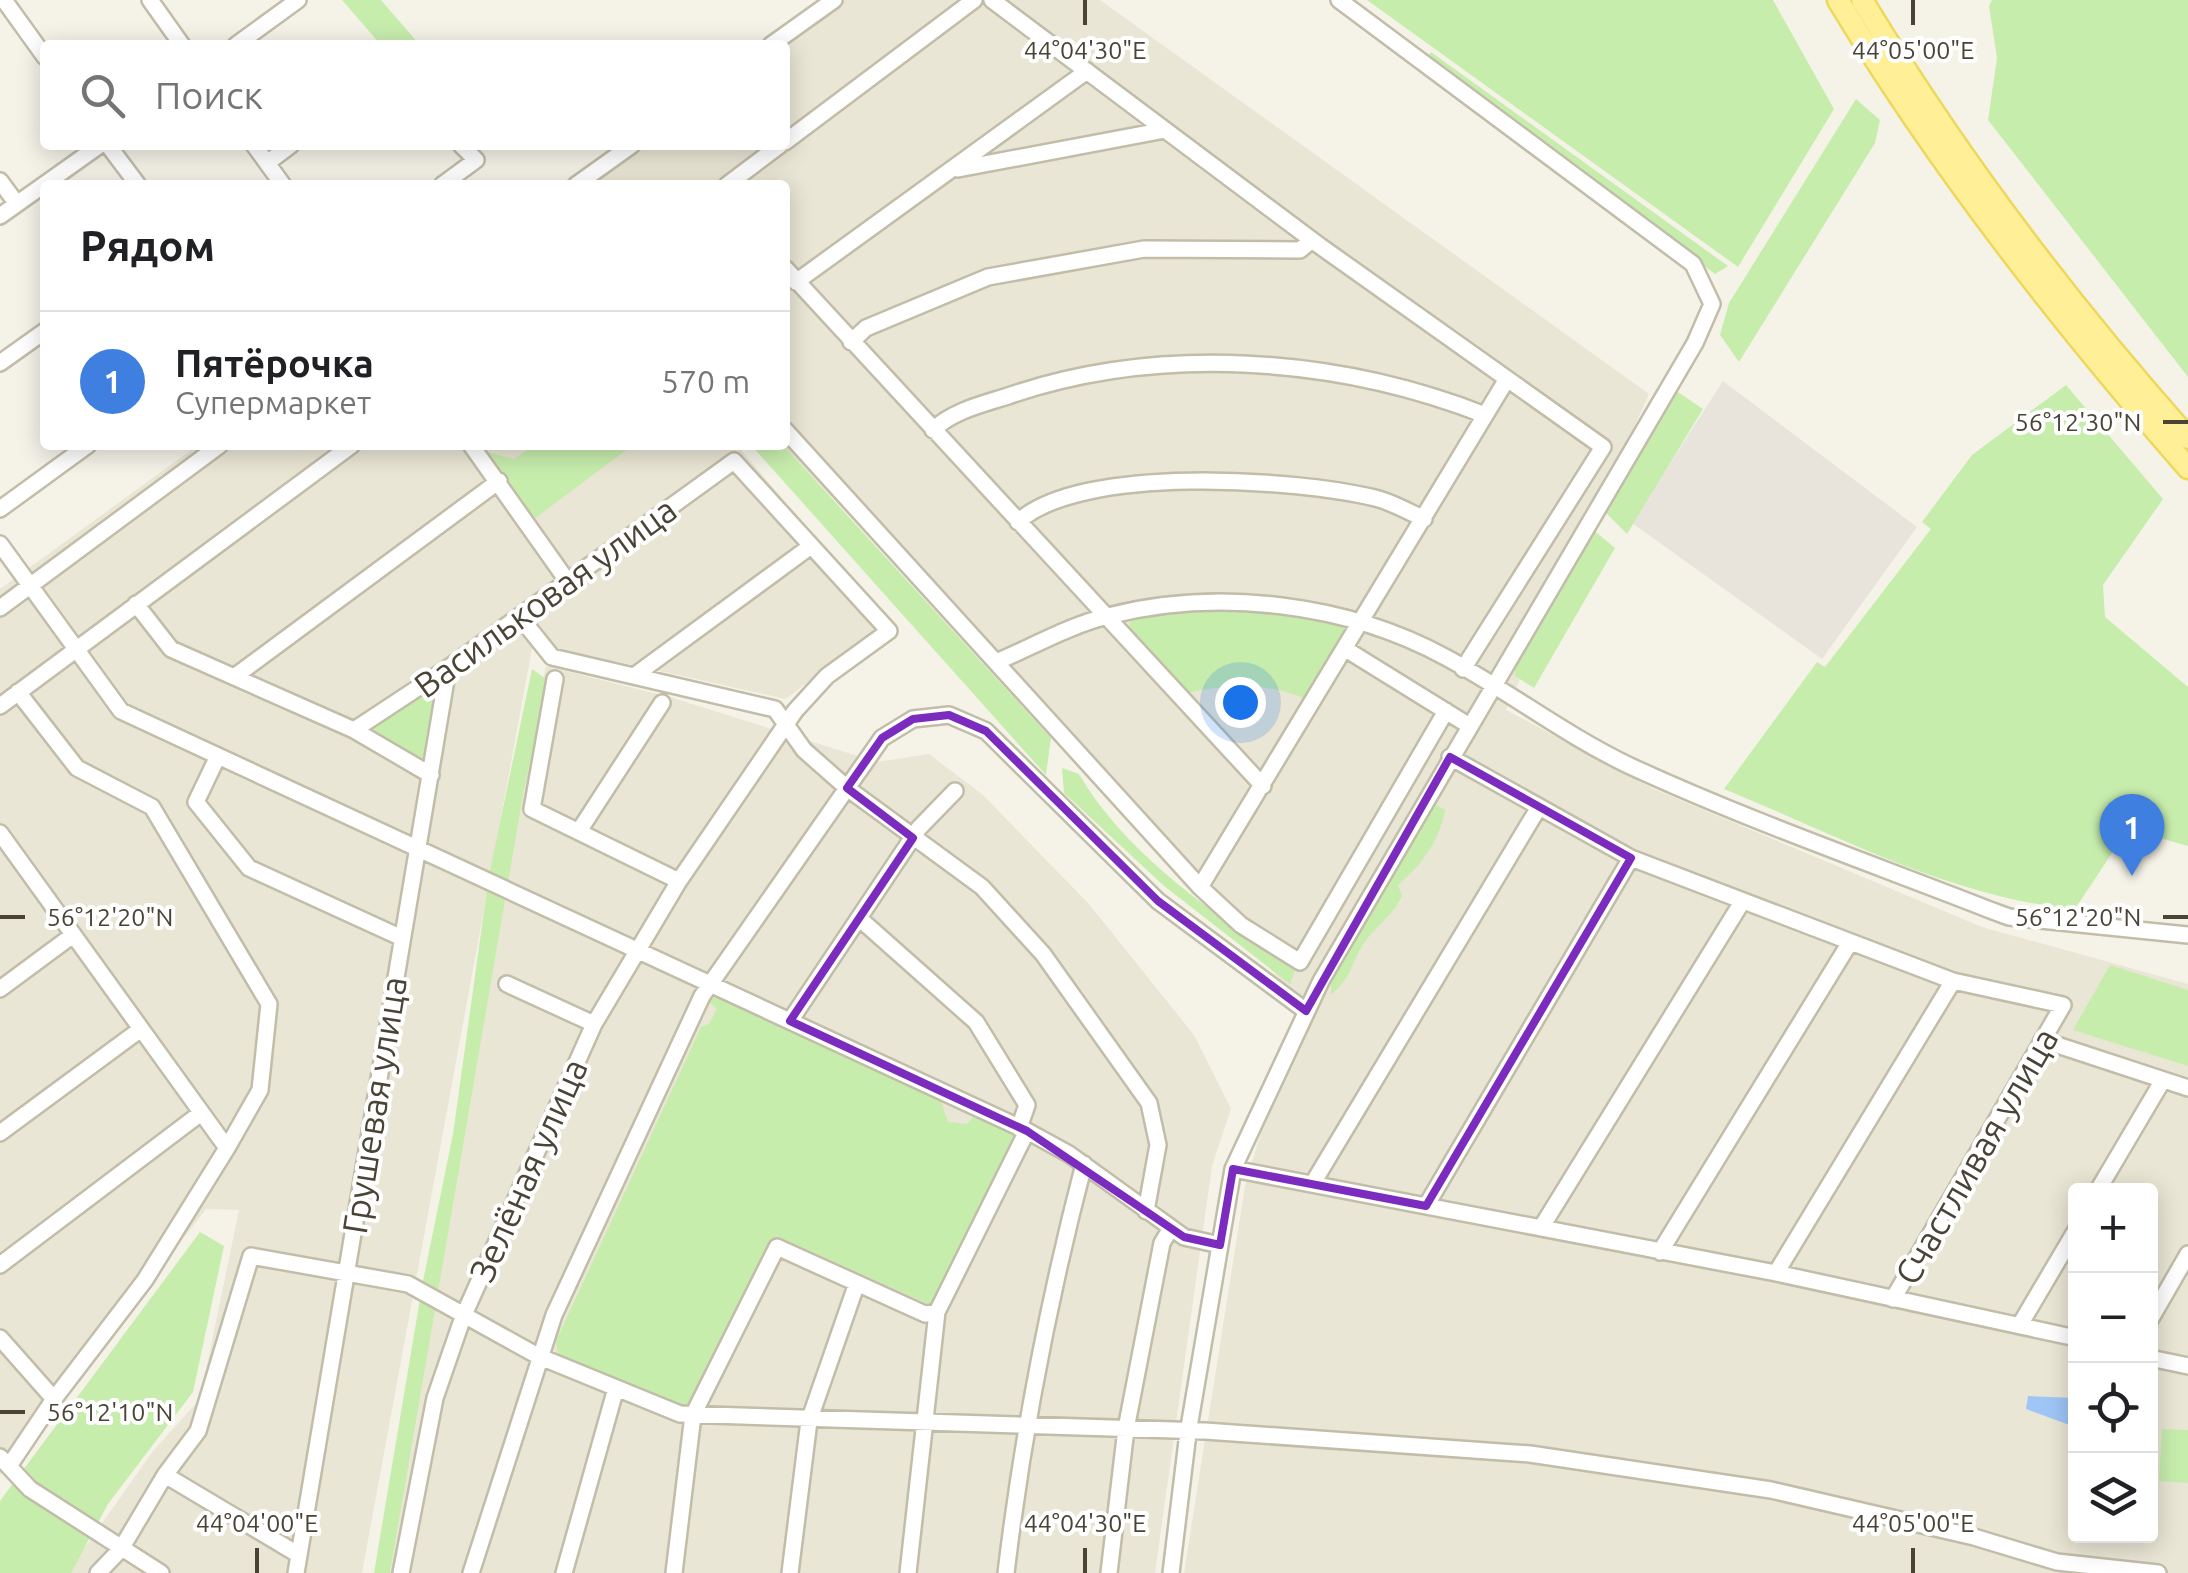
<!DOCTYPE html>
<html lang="ru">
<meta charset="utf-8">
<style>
:root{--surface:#fff;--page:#f2f2f2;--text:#202124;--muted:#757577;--line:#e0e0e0;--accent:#2563eb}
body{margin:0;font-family:Ubuntu,sans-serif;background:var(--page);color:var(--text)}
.controls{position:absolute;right:30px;bottom:30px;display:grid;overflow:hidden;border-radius:10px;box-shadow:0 5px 25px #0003}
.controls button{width:90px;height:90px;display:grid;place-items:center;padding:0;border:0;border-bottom:2px solid var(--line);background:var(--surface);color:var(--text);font:50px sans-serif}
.you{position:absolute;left:1240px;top:702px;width:35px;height:35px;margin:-25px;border:8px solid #fff;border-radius:50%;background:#1a73e8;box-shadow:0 0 0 15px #1a73e833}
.badge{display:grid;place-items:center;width:65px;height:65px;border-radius:50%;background:var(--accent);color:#fff;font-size:32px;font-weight:700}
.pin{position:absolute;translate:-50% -82px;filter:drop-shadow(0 2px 5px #0008)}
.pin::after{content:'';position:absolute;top:52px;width:35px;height:30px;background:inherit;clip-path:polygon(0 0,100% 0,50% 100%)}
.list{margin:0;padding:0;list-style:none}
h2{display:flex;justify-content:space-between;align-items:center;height:130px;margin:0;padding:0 40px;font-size:42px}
h2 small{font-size:32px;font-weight:400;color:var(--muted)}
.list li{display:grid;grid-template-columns:65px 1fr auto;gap:30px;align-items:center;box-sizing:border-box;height:140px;padding:0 40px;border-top:2px solid var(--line)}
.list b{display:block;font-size:38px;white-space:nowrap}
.list p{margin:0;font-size:32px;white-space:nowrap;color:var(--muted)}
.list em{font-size:32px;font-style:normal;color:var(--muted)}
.icon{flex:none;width:55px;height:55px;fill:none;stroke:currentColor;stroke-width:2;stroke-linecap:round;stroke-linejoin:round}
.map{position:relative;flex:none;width:2188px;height:1573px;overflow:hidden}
.search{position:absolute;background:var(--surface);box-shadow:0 5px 25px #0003;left:40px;top:40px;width:750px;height:110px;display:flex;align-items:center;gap:25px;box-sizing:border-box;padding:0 35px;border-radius:10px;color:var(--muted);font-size:38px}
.panel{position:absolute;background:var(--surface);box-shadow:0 5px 25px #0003;left:40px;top:180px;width:750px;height:270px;border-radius:10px}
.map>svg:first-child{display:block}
.residential{fill:#eae6d5;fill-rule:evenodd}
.industrial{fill:#e8e4dc}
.green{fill:#c7edad}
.water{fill:#9fc6f7}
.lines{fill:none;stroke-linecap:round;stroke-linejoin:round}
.minor-casing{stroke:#c2bda9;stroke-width:20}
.major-casing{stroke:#eed75d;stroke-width:25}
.minor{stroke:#fff;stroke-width:15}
.major{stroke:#fff097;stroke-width:20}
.marked{fill:none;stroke:#7b2cbf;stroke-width:8;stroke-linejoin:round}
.ticks{fill:none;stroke:#494436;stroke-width:4}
.labels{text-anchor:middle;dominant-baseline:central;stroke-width:8;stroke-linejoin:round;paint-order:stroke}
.street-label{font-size:35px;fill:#494436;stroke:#fff}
.ticks-label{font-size:25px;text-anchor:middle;fill:#494436;stroke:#fff;stroke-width:8;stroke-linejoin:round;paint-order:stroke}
</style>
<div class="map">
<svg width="2188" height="1573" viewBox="0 0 2188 1573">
<rect width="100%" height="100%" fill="#f5f3e8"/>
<path class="residential" d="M 845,0 L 1100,0 L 1649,394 L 1506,710 L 1654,789 L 1982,927 L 2188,984 L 2188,1573 L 1184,1573 L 1245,1186 L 1300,1001 L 985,658 L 782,445 L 785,185 L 585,185 L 641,145 L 785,145 L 782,45 ZM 2076,1190 L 2150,1190 L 2150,1536 L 2076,1536 Z
M 198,445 L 737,445 L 886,621 L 786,699 L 533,643 L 362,1573 L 67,1573 L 153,1451 L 200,1399 L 239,1210 L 206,1209 L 0,1475 L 0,589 Z
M 546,666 L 673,698 L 877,762 L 929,754 L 983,795 L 1089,904 L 1194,1035 L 1231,1109 L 1212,1166 L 1155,1573 L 390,1573 L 529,742 Z"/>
<path class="industrial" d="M 1723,381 L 1917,527 L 1822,659 L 1632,523 Z"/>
<path class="green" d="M 342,0 L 381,0 L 420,45 L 381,45 Z
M 1367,0 L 1773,0 L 1834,109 L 1738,267 Z
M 1992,0 L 2188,0 L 2188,377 L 1988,120 L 1997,58 L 1989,6 Z
M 1431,52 L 1728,266 L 1715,274 L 1427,57 Z
M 1856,99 L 1880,120 L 1875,143 L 1739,362 L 1720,335 L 1729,303 Z
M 2066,385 L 2163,499 L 2103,585 L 2105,617 L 2188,687 L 2188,846 L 2128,829 L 2075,909 C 1952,898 1837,835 1724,789 L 1817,662 L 1825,667 L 1931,529 L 1922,522 L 1972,455 Z
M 1669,386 L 1703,409 L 1627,534 L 1602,509 Z
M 534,445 L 633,445 L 534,519 L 486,452 L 514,459 Z
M 751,445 L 783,445 L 1051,738 L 1046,775 Z
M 1591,528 L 1615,548 L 1534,688 L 1515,676 L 1516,649 Z
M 1251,606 L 1345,622 L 1353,632 L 1313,702 C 1271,682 1230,684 1185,693 L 1128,632 L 1132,616 Z
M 532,669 L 549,681 L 524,789 L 390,1573 L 374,1573 L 423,1281 L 453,1134 L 489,875 Z
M 426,685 L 435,686 L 440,693 L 427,757 L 419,758 L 374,737 L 372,730 L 375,723 Z
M 1062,768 L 1079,774 C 1127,857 1218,915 1295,970 L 1290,984 L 1164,886 L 1064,793 Z
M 1427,800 L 1445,810 C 1440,840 1420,867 1398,885 L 1402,896 C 1391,919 1372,928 1361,948 C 1349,969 1351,977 1331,995 C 1328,964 1363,933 1376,906 C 1394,871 1410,835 1427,800 Z
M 2110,965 L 2188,990 L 2188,1066 L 2073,1030 Z
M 716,995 L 941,1101 L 948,1122 L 967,1124 L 975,1115 L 1016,1133 L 933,1306 L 776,1236 L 690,1409 L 558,1355 L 556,1341 L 701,1027 L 709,1024 L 717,1009 L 709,1002 Z
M 200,1232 L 224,1246 L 193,1392 L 108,1504 L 71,1573 L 0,1573 L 0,1501 Z
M 2162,1429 L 2188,1430 L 2188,1483 L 2159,1481 Z"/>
<path class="water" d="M 2028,1396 L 2075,1398 L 2075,1427 L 2026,1409 Z"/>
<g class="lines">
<g class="minor-casing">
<path id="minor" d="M 4,0 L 45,57
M 150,0 L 182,45
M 992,0 L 1320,246 L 1603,447 L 1463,669
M 236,45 L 298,0
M 771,45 L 834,0
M 785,142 L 974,0
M 108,145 L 138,185
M 254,145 L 283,185
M 267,163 L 291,145
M 958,169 L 1165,130
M 0,181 L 17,204
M 442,185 L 476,160 L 461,145
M 576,185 L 632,145
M 727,185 L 780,145
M 0,216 L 100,145
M 785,268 L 1263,786
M 796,282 L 1087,71
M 851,342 L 866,328 L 988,277 L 1144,249 L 1300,250 L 1312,240
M 0,363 L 45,331
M 785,430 L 1200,887 L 1241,925 L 1300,962 L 1446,711
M 933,430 C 952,411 983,404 1008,396 C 1160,344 1337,357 1485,415
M 471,445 L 568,582
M 0,509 L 88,445
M 1018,522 C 1080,464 1296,479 1375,498 C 1392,502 1409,512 1424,519
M 0,544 L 121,711 L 1027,1131 L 937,1312 L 908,1573
M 136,604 L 171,649 L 354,730 L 431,775
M 0,608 L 220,445
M 520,617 L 552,657 L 775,709 L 804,750 L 847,788 L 982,887 L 1043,954 L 1149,1103 L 1158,1145 L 1146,1211
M 1347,650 L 1468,725
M 996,662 C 1032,647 1070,625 1108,616 C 1218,588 1347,603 1447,658 C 1510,692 1565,735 1630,766 C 1747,820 1870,863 1990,910 L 2009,917 L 2188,935
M 634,676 L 811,546
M 234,677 L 499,481
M 555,679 L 532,809 L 679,881
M 18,692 L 77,768 L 152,807 L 269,1004 L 260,1090 L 227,1148
M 0,706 L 352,445
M 354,730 L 448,668 L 734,461 L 889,631 L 827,676 L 795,711 L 679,881 L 594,1024 L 463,1317 L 435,1398 L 401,1573
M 218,756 L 196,802 L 249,868 L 402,938
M 1450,757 L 1631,858 L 1953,981 L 2063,1005 L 1893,1299
M 579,831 L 662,703
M 0,833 L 227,1148 L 145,1280 L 54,1399 L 0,1338
M 1200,887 L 1507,379
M 860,919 L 976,1022 L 1027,1105 L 1019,1128
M 507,984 L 594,1024
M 0,989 L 73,935
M 790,1021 L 919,828 L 955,791
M 2042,1040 L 2188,1088
M 1027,1131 L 1069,1154 L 1184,1237 L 1220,1245
M 0,1133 L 141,1029
M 1233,1169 L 1776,1273 L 2076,1338
M 1313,1183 L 1539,807
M 2098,1190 L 2163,1080
M 1426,1206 L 1631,858
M 1541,1228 L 1742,902
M 1660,1252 L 1849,944
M 0,1265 L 201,1113
M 1776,1273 L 1953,981
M 2150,1320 L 2188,1254
M 2021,1323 L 2076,1230
M 2150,1358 L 2188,1366
M 0,1457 L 30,1489 L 161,1573
M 9,1466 L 54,1399
M 299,1555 L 165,1475 L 198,1431 L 251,1256 L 408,1284 L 538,1356 L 680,1414 L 1205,1431 L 1530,1454 L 1771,1490 L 1974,1537 L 2057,1562 L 2158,1573
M 98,1573 L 121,1549 L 165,1475
M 296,1573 L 448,668
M 471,1573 L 554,1315 L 702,996 L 882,738 L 913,719 L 949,715 L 986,731 L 1158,901 L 1306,1011
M 564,1573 L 616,1388
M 674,1573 L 693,1415 L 777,1247 L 925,1314 L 937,1312
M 790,1573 L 809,1421 L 857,1283
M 1006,1573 C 1023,1431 1048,1302 1084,1164
M 1109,1573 L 1126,1429 L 1162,1243 L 1171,1228
M 1171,1573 L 1188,1433 L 1233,1169 L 1321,981 L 1695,343 L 1712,304 L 1693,264 L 1339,0"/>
</g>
<g class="major-casing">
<path id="major" d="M 1838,0 C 1939,167 2060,321 2188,468
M 1862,0 C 1957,157 2066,301 2188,438"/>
</g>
<use href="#minor" class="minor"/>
<use href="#major" class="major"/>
</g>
<path class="marked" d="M 949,715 L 986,731 L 1158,901 L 1306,1011 L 1450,757 L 1631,858 L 1426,1206 L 1233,1169 L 1220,1245 L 1184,1237 L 1027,1131 L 790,1021 L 913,838 L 847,788 L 882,738 L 913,719 Z"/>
<path class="ticks" d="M 1085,0 L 1085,25M 1913,0 L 1913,25M 2163,422 L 2188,422M 0,917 L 25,917M 2163,917 L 2188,917M 0,1412 L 25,1412M 257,1548 L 257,1573M 1085,1548 L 1085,1573M 1913,1548 L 1913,1573"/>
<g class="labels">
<g class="street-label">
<text transform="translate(545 597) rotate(-36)">Васильковая улица</text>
<text transform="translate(374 1105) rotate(-81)">Грушевая улица</text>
<text transform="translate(1976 1156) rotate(-60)">Счастливая улица</text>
<text transform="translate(528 1170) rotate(-66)">Зелёная улица</text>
</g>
</g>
<g class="ticks-label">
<text x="1085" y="59">44°04'30"E</text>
<text x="1913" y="59">44°05'00"E</text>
<text x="2078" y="431">56°12'30"N</text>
<text x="110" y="926">56°12'20"N</text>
<text x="2078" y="926">56°12'20"N</text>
<text x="110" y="1421">56°12'10"N</text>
<text x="257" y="1532">44°04'00"E</text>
<text x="1085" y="1532">44°04'30"E</text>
<text x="1913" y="1532">44°05'00"E</text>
</g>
</svg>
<div class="controls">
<button>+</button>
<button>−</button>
<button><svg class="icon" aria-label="locate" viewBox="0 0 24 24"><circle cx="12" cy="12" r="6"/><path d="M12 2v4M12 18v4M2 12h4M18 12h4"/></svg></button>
<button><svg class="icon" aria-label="layers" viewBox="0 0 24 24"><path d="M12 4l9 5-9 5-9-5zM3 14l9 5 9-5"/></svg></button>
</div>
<div class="you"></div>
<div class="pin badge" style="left:2132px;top:876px;background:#3f7fe0">1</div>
<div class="search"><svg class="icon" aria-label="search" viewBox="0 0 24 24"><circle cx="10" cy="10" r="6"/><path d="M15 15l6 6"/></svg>Поиск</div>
<section class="panel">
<h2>Рядом<small></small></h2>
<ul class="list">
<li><span class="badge" style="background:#3f7fe0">1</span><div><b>Пятёрочка</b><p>Супермаркет</p></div><em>570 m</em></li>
</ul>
</section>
</div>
